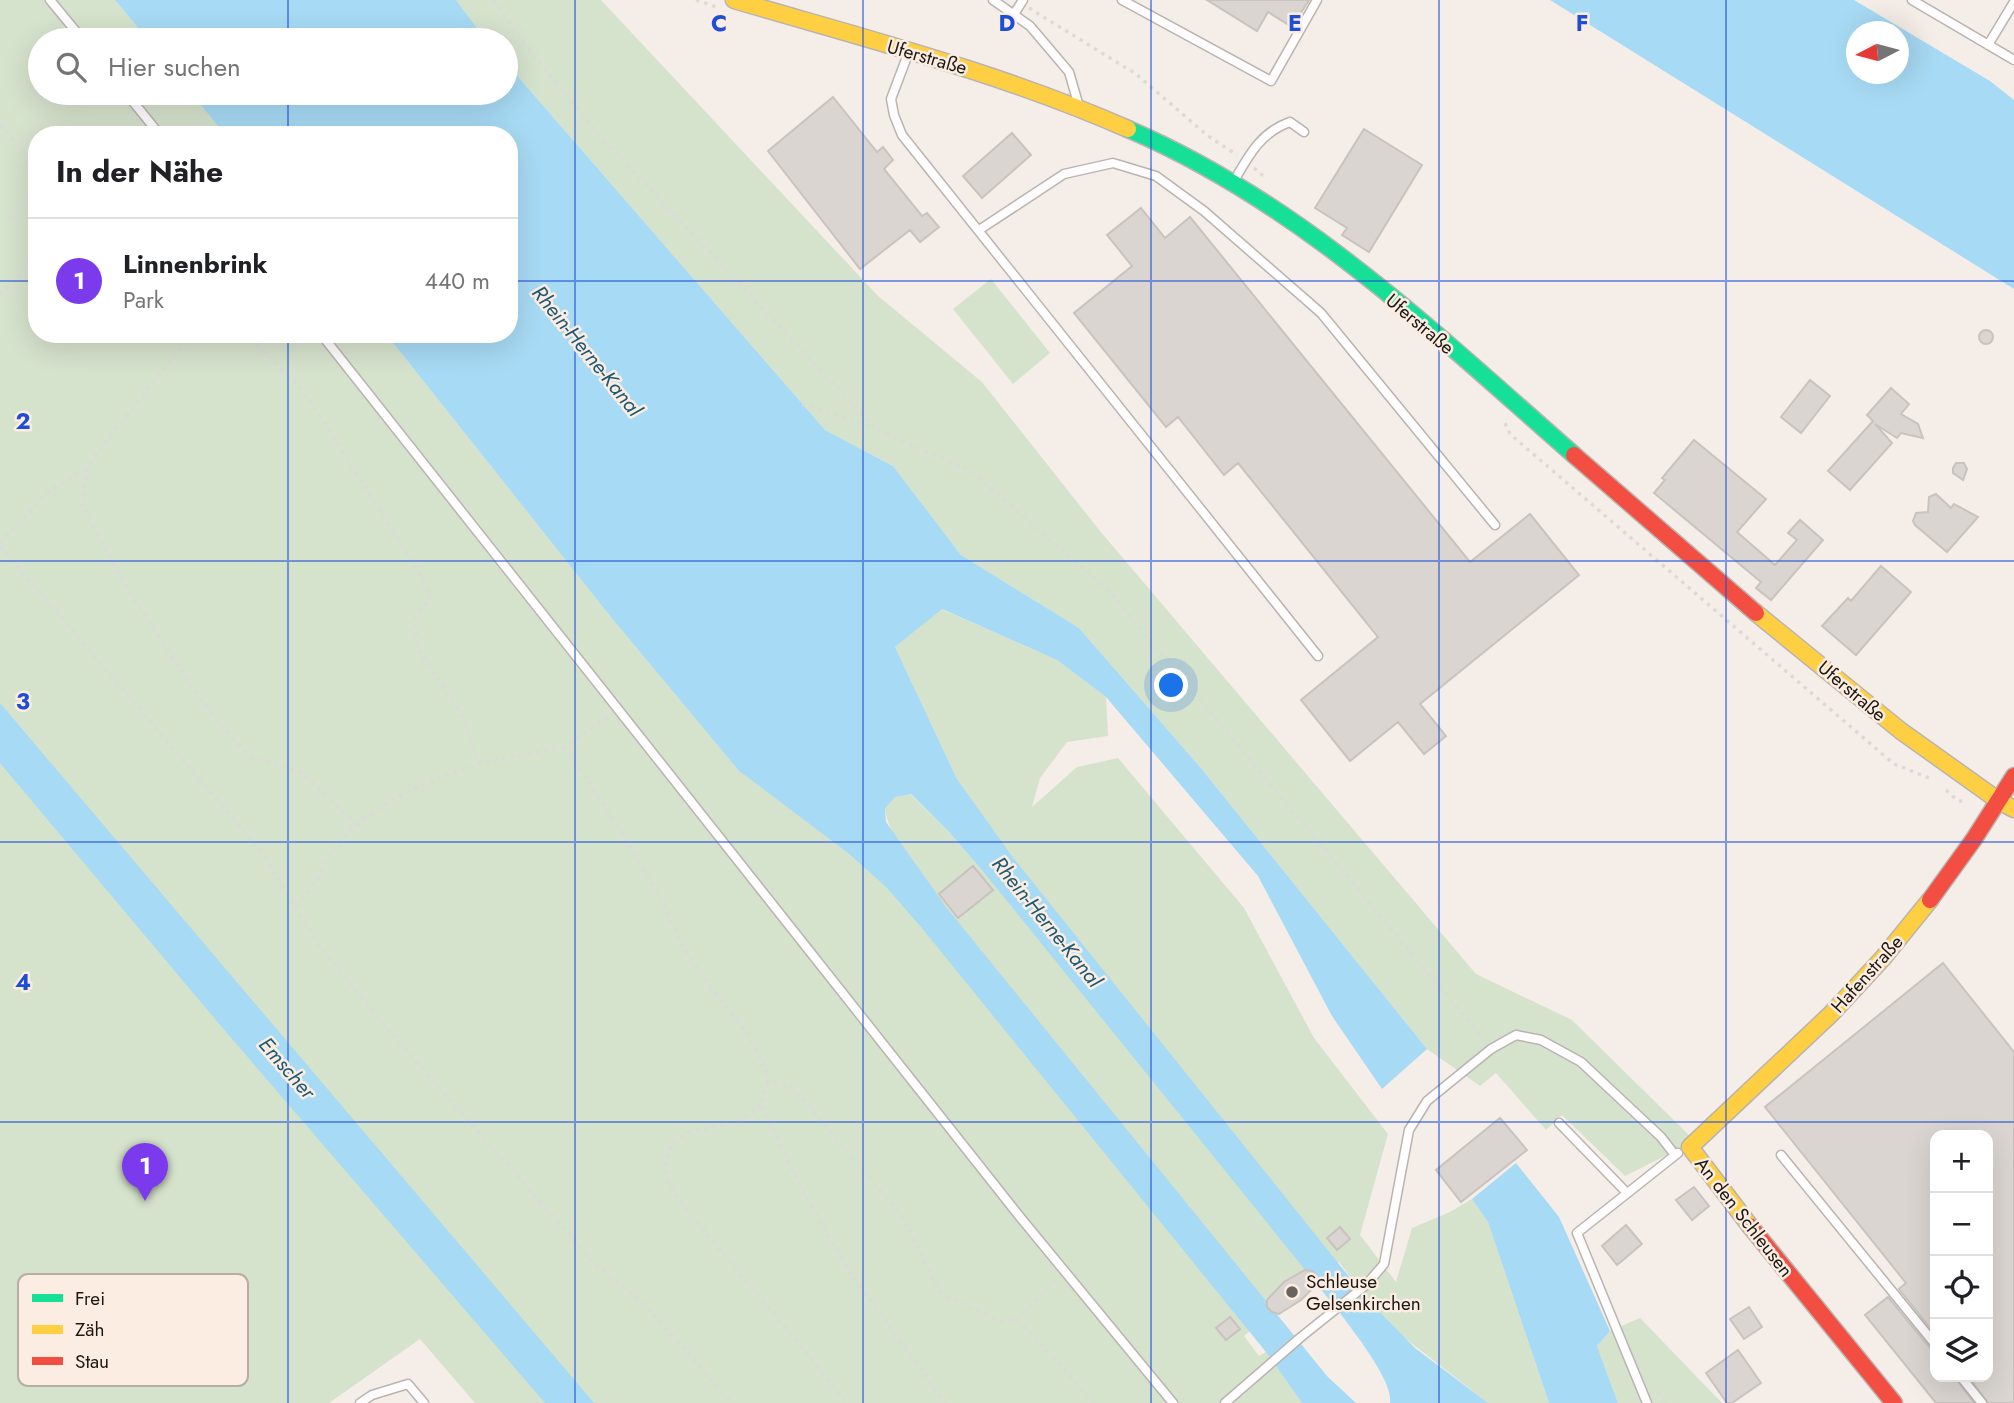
<!DOCTYPE html>
<html lang="de">
<meta charset="utf-8">
<style>
:root{--surface:#fff;--page:#f6f6f6;--text:#202124;--muted:#757577;--line:#e0e0e0;--accent:#7c3aed}
body{margin:0;font-family:Jost,sans-serif;background:var(--page);color:var(--text)}
.controls{position:absolute;right:21px;bottom:21px;display:grid;overflow:hidden;border-radius:14px;box-shadow:0 7px 28px #0002}
.controls button{width:63px;height:63px;display:grid;place-items:center;padding:0;border:0;border-bottom:2px solid var(--line);background:var(--surface);color:var(--text);font:35px sans-serif}
.compass{position:absolute;left:1846px;top:21px;width:63px;height:63px;border-radius:50%;background:var(--surface);box-shadow:0 7px 28px #0002;rotate:264deg}
.you{position:absolute;left:1172px;top:686px;width:24px;height:24px;margin:-18px;border:5px solid #fff;border-radius:50%;background:#1a73e8;box-shadow:0 0 0 10px #1a73e833}
.badge{display:grid;place-items:center;width:46px;height:46px;border-radius:50%;background:var(--accent);color:#fff;font-size:23px;font-weight:700}
.pin{position:absolute;translate:-50% -58px;filter:drop-shadow(0 2px 4px #0008)}
.pin::after{content:'';position:absolute;top:37px;width:24px;height:21px;background:inherit;clip-path:polygon(0 0,100% 0,50% 100%)}
.list{margin:0;padding:0;list-style:none}
h2{display:flex;justify-content:space-between;align-items:center;height:91px;margin:0;padding:0 28px;font-size:30px}
h2 small{font-size:23px;font-weight:400;color:var(--muted)}
.list li{display:grid;grid-template-columns:46px 1fr auto;gap:21px;align-items:center;box-sizing:border-box;height:126px;padding:0 28px;border-top:2px solid var(--line)}
.list b{display:block;font-size:26px;white-space:nowrap}
.list p{margin:0;font-size:23px;white-space:nowrap;color:var(--muted)}
.list em{font-size:23px;font-style:normal;color:var(--muted)}
.icon{flex:none;width:38px;height:38px;fill:none;stroke:currentColor;stroke-width:2;stroke-linecap:round;stroke-linejoin:round}
.map{position:relative;flex:none;width:2014px;height:1403px;overflow:hidden}
.search{position:absolute;background:var(--surface);box-shadow:0 7px 28px #0002;left:28px;top:28px;width:490px;height:77px;display:flex;align-items:center;gap:18px;box-sizing:border-box;padding:0 24px;border-radius:38px;color:var(--muted);font-size:26px}
.panel{position:absolute;background:var(--surface);box-shadow:0 7px 28px #0002;left:28px;top:126px;width:490px;height:217px;border-radius:28px}
.map>svg:first-child{display:block}
.green{fill:#d5e2cc}
.water{fill:#a7daf4;fill-rule:evenodd}
.building{fill:#dad5d0;stroke:#c8c3be;stroke-width:2}
.lines{fill:none;stroke-linecap:round;stroke-linejoin:round}
.lane-casing{stroke:#bab4b0;stroke-width:11}
.fast-casing{stroke:#bab4b0;stroke-width:19}
.slow-casing{stroke:#bab4b0;stroke-width:19}
.jam-casing{stroke:#bab4b0;stroke-width:19}
.path{stroke:#dcdad8;stroke-width:3.5;stroke-dasharray:3.5 5;stroke-linecap:butt}
.lane{stroke:#fefcfc;stroke-width:8}
.fast{stroke:#16e098;stroke-width:16}
.slow{stroke:#ffcf43;stroke-width:16}
.jam{stroke:#f24e42;stroke-width:16}
.grid{fill:none;stroke:#1d4ed8;stroke-width:2;stroke-opacity:0.55}
.poi-dot{fill:#69635e;stroke:#fbede2;stroke-width:2.5}
.labels{text-anchor:middle;dominant-baseline:central;stroke-width:5;stroke-linejoin:round;paint-order:stroke}
.street-label{font-size:19px;fill:#1d1814;stroke:#fbede2}
.poi-label{font-size:19px;fill:#1d1814;stroke:#fbede2;text-anchor:start}
.water-label{font-size:21px;font-style:italic;fill:#1e5974;stroke:#fbede2}
.key{fill:#fbede2;stroke:#b8ada4;stroke-width:2}
.key-label{font-size:19px;fill:#1d1814}
.grid-label{font-size:23px;text-anchor:middle;font-weight:bold;fill:#1d4ed8;stroke:#fbede2;stroke-width:5;stroke-linejoin:round;paint-order:stroke}
</style>
<div class="map">
<svg width="2014" height="1403" viewBox="0 0 2014 1403">
<rect width="100%" height="100%" fill="#f5eee8"/>
<path class="green" d="M 0,0 L 115,0 L 148,40 L 40,40 L 40,93 L 191,93 L 225,135 L 37,135 L 37,334 L 386,334 L 610,616 L 739,771 L 849,854 L 887,888 L 945,907 C 926,881 889,841 885,809 L 895,797 L 910,794 L 950,833 L 986,875 L 981,815 L 957,779 L 895,647 L 941,609 L 1057,660 L 1106,697 L 1108,736 L 1067,742 L 1040,778 L 1032,807 L 1077,767 L 1118,758 L 1244,908 L 1314,1038 L 1388,1134 L 1360,1235 L 1396,1282 L 1412,1228 L 1450,1212 L 1472,1199 L 1488,1222 L 1549,1403 L 1488,1403 L 1401,1335 L 1367,1299 L 1339,1262 L 1317,1276 L 1305,1270 L 1284,1282 L 1272,1312 L 1244,1336 L 1259,1356 L 1266,1352 L 1302,1403 L 475,1403 L 420,1339 L 329,1403 L 0,1403 Z
M 456,0 L 601,0 L 878,296 L 982,382 L 1100,531 L 1476,974 L 1572,1020 L 1695,1141 L 1625,1176 L 1562,1115 L 1546,1130 L 1496,1073 L 1480,1086 L 1427,1049 L 1200,767 L 1079,628 L 961,555 L 893,466 L 825,430 L 506,63 L 506,40 L 486,40 Z
M 991,279 L 1050,353 L 1013,384 L 953,309 Z
M 1640,1318 L 1722,1403 L 1618,1403 L 1597,1346 L 1610,1331 Z"/>
<path class="water" d="M 115,0 L 456,0 L 486,40 L 148,40 Z
M 1550,0 L 1854,0 L 1990,81 L 2014,100 L 2014,289 ZM 1856,32 L 1898,32 L 1898,74 L 1856,74 Z
M 506,63 L 825,430 L 893,466 L 961,555 L 1079,628 L 1200,767 L 1427,1049 L 1382,1089 L 1332,1016 L 1258,876 L 1106,697 L 1057,660 L 942,609 L 895,647 L 957,779 L 1011,855 L 1367,1299 L 1415,1348 L 1488,1403 L 1390,1403 C 1394,1382 1353,1331 1340,1313 L 986,875 L 950,833 L 911,794 L 895,797 L 885,809 L 886,822 L 946,907 L 1327,1376 L 1356,1403 L 1302,1403 L 1266,1352 L 921,927 L 887,888 L 849,854 L 739,771 L 610,616 L 386,334 L 509,334 L 509,135 L 225,135 L 191,93 L 506,93 Z
M 0,703 L 594,1403 L 545,1403 L 215,1019 L 0,763 Z
M 1516,1163 L 1559,1217 L 1610,1331 L 1597,1346 L 1618,1403 L 1549,1403 L 1488,1222 L 1472,1199 Z"/>
<path class="building" d="M 1207,0 L 1309,0 L 1292,27 L 1268,12 L 1257,31 Z
M 833,97 L 877,152 L 883,147 L 893,160 L 884,169 L 922,216 L 927,213 L 939,227 L 920,242 L 910,230 L 860,269 L 768,151 Z
M 1364,129 L 1422,165 L 1369,252 L 1342,235 L 1347,228 L 1315,208 Z
M 1012,133 L 1031,155 L 982,198 L 963,176 Z
M 1141,208 L 1165,238 L 1190,217 L 1470,562 L 1530,514 L 1579,575 L 1420,704 L 1446,736 L 1424,754 L 1398,722 L 1350,761 L 1301,700 L 1378,637 L 1238,463 L 1224,475 L 1178,417 L 1166,427 L 1074,313 L 1132,266 L 1107,235 Z
M1979 337a7 7 0 1 1 14 0a7 7 0 1 1-14 0Z
M 1810,380 L 1830,396 L 1801,433 L 1781,417 Z
M 1891,388 L 1909,404 L 1901,414 L 1918,424 L 1923,438 L 1901,433 L 1897,438 L 1875,424 L 1892,443 L 1850,490 L 1828,471 L 1873,421 L 1867,415 Z
M 1694,440 L 1766,499 L 1737,532 L 1775,565 L 1797,540 L 1788,533 L 1800,520 L 1823,540 L 1771,600 L 1756,588 L 1761,582 L 1654,493 L 1665,480 L 1662,478 Z
M 1956,463 L 1964,463 L 1967,469 L 1963,480 L 1953,473 L 1953,468 Z
M 1936,494 L 1951,508 L 1954,504 L 1978,517 L 1947,552 L 1915,525 L 1913,521 L 1916,513 L 1928,512 L 1929,497 Z
M 1881,566 L 1911,592 L 1856,655 L 1822,626 L 1848,598 L 1851,601 Z
M 973,866 L 993,890 L 958,918 L 939,894 Z
M 1943,963 L 2014,1052 L 2014,1403 L 1988,1403 L 1969,1377 L 1988,1377 L 1988,1135 L 1935,1135 L 1935,1334 L 1899,1289 L 1906,1283 L 1765,1107 Z
M 1500,1118 L 1527,1150 L 1461,1202 L 1436,1170 Z
M 1694,1187 L 1709,1206 L 1692,1220 L 1676,1200 Z
M 1626,1225 L 1642,1244 L 1617,1265 L 1602,1246 Z
M 1340,1227 L 1350,1239 L 1337,1250 L 1327,1238 Z
M 1305,1270 L 1312,1271 L 1317,1276 L 1317,1284 L 1301,1300 L 1279,1314 L 1272,1312 L 1267,1307 L 1267,1300 L 1284,1282 Z
M 1888,1297 L 1930,1348 L 1935,1350 L 1935,1377 L 1955,1377 L 1974,1403 L 1936,1403 L 1865,1315 Z
M 1749,1307 L 1762,1327 L 1744,1339 L 1730,1319 Z
M 1230,1317 L 1240,1329 L 1226,1340 L 1216,1328 Z
M 1738,1350 L 1761,1383 L 1732,1403 L 1727,1403 L 1706,1373 Z"/>
<g class="lines">
<g class="lane-casing">
<path id="lane" d="M 50,0 L 83,40
M 993,0 L 1030,26 L 1069,72 L 1078,103
M 1122,0 L 1271,81 L 1317,0
M 1912,0 L 2014,60
M 1014,14 L 1023,0
M 1988,45 L 2014,2
M 908,54 L 891,99 L 894,115 L 902,135 L 1318,656
M 126,93 L 160,135
M 1234,181 C 1249,155 1261,132 1290,122 L 1304,132
M 979,230 L 1064,174 L 1113,163 L 1156,176 L 1204,211 L 1321,313 L 1495,525
M 321,334 L 1020,1217 L 1173,1403
M 1559,1123 L 1627,1193
M 1781,1155 L 1935,1344
M 1961,1377 L 1982,1403
M 360,1403 L 372,1395 L 408,1384 L 424,1403
M 1225,1403 L 1301,1337 L 1366,1285 L 1384,1264 L 1409,1130 L 1427,1101 L 1491,1049 L 1516,1035 L 1541,1040 L 1581,1062 L 1661,1137 L 1675,1155
M 1647,1403 L 1577,1233 L 1678,1153"/>
</g>
<g class="fast-casing">
<path id="fast" d="M 1128,129 C 1299,202 1436,334 1574,455"/>
</g>
<g class="slow-casing">
<path id="slow" d="M 734,0 C 867,39 1001,73 1128,129
M 1756,613 L 1901,731 L 1999,801 L 2014,809
M 1750,1226 L 1690,1147 L 1832,1013 L 1883,958 L 1930,900"/>
</g>
<g class="jam-casing">
<path id="jam" d="M 1574,455 L 1756,613
M 1930,900 L 1974,839 L 2014,776
M 1750,1226 L 1894,1403"/>
</g>
<path class="path" d="M 493,0 L 538,61 L 602,138 L 876,429 L 972,472 L 1108,590 L 1484,1040
M 696,0 L 717,7
M 1029,8 L 1136,74 L 1208,136 L 1237,155
M 0,125 L 37,167
M 1254,168 L 1267,179
M 11,220 L 37,195
M 0,294 L 37,260
M 192,334 L 94,457 L 88,468 L 84,485 L 83,503 L 89,520 L 130,593 L 190,683 L 216,719 L 250,757 L 302,773 L 357,825 L 328,855 L 319,878 L 296,907
M 244,334 L 296,383 L 317,411 L 420,574 L 430,594 L 428,601 L 416,614 L 415,628 L 420,652 L 461,714 L 480,764
M 802,404 L 873,428
M 1505,423 L 1510,434 L 1894,764 L 1929,778
M 0,543 L 49,491 L 88,468
M 0,546 L 262,852 L 319,945 L 403,1047 L 598,1267 L 647,1307 L 732,1403
M 607,717 L 565,747 C 600,799 635,852 665,907 C 672,921 678,937 686,951 C 708,988 763,1042 768,1082 L 789,1086 L 800,1096 L 901,1215 L 940,1293 L 1000,1321 L 1017,1320 L 1034,1336 L 1094,1403
M 1946,790 L 1958,801 L 1963,801
M 357,825 C 389,796 437,777 479,764 C 507,756 537,753 565,747
M 768,1082 L 761,1105 L 802,1189 L 848,1269 L 945,1403
M 761,1105 C 737,1134 687,1121 671,1146 C 666,1155 664,1166 667,1177 C 673,1197 694,1217 707,1233 C 752,1291 802,1344 846,1403
M 1017,1320 L 1057,1278
M 1658,1392 L 1666,1403"/>
<use href="#lane" class="lane"/>
<use href="#fast" class="fast"/>
<use href="#slow" class="slow"/>
<use href="#jam" class="jam"/>
</g>
<path class="grid" d="M 288,0 L 288,40M 575,0 L 575,1403M 863,0 L 863,1403M 1151,0 L 1151,1403M 1439,0 L 1439,1403M 1726,0 L 1726,1403M 288,93 L 288,135M 0,281 L 37,281M 509,281 L 2014,281M 288,334 L 288,1403M 0,561 L 2014,561M 0,842 L 2014,842M 0,1122 L 2014,1122"/>
<circle class="poi-dot" cx="1292" cy="1292" r="7"/>
<g class="labels">
<g class="street-label">
<text transform="translate(927 57) rotate(16)">Uferstraße</text>
<text transform="translate(1420 324) rotate(40)">Uferstraße</text>
<text transform="translate(1852 691) rotate(40)">Uferstraße</text>
<text transform="translate(1867 974) rotate(-48)">Hafenstraße</text>
<text transform="translate(1744 1217) rotate(52)">An den Schleusen</text>
</g>
<g class="poi-label">
<text x="1306" y="1281">Schleuse<tspan x="1306" dy="22">Gelsenkirchen</tspan></text>
</g>
<g class="water-label">
<text transform="translate(587 351) rotate(51)">Rhein-Herne-Kanal</text>
<text transform="translate(1047 922) rotate(51)">Rhein-Herne-Kanal</text>
<text transform="translate(287 1068) rotate(49)">Emscher</text>
</g>
</g>
<rect x="18" y="1274" width="230" height="112" rx="10" class="key"/>
<rect x="32" y="1294" width="31" height="8" fill="#16e098"/>
<rect x="32" y="1325" width="31" height="9" fill="#ffcf43"/>
<rect x="32" y="1357" width="31" height="8" fill="#f24e42"/>
<g class="key-label">
<text x="75" y="1305">Frei</text>
<text x="75" y="1336">Zäh</text>
<text x="75" y="1368">Stau</text>
</g>
<g class="grid-label">
<text x="719" y="31">C</text>
<text x="1007" y="31">D</text>
<text x="1295" y="31">E</text>
<text x="1582" y="31">F</text>
<text x="23" y="429">2</text>
<text x="23" y="709">3</text>
<text x="23" y="990">4</text>
</g>
</svg>
<div class="controls">
<button>+</button>
<button>−</button>
<button><svg class="icon" aria-label="locate" viewBox="0 0 24 24"><circle cx="12" cy="12" r="6"/><path d="M12 2v4M12 18v4M2 12h4M18 12h4"/></svg></button>
<button><svg class="icon" aria-label="layers" viewBox="0 0 24 24"><path d="M12 4l9 5-9 5-9-5zM3 14l9 5 9-5"/></svg></button>
</div>
<svg class="compass" viewBox="-18 -18 36 36"><path d="M0-13l5 13h-10z" fill="#e53935"/><path d="M0 13l5-13h-10z" fill="#757577"/></svg>
<div class="you"></div>
<div class="pin badge" style="left:145px;top:1201px">1</div>
<div class="search"><svg class="icon" aria-label="search" viewBox="0 0 24 24"><circle cx="10" cy="10" r="6"/><path d="M15 15l6 6"/></svg>Hier suchen</div>
<section class="panel">
<h2>In der Nähe<small></small></h2>
<ul class="list">
<li><span class="badge">1</span><div><b>Linnenbrink</b><p>Park</p></div><em>440 m</em></li>
</ul>
</section>
</div>
